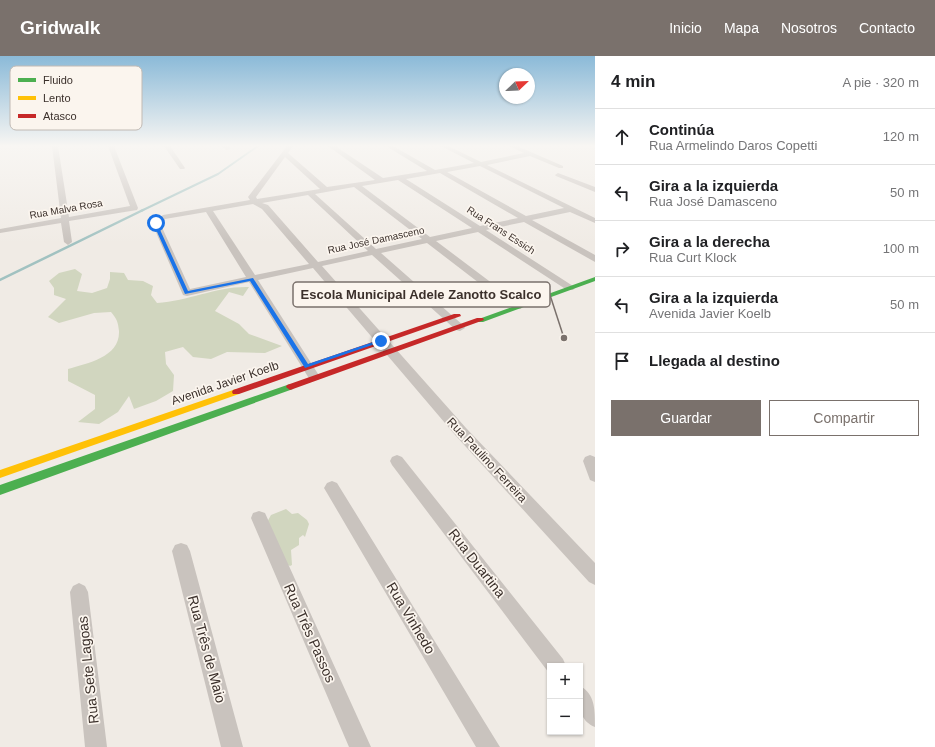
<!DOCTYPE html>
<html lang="es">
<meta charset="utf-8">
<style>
:root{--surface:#fff;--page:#f2f2f2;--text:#202124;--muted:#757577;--line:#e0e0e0;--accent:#7a716c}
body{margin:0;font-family:Helvetica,sans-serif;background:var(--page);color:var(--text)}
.controls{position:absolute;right:12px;bottom:12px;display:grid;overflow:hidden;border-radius:0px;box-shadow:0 1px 3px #0004}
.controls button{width:36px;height:36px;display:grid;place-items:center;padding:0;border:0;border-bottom:1px solid var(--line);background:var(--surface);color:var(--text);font:20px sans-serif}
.compass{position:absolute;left:499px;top:12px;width:36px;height:36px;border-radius:50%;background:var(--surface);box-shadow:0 1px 3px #0004;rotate:67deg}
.stop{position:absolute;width:12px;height:12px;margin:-9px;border:3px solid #1a73e8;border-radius:50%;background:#fff}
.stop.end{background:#1a73e8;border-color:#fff;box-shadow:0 1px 4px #0008}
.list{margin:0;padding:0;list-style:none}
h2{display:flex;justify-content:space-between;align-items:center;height:52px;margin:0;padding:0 16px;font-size:17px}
h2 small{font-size:13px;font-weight:400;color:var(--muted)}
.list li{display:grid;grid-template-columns:26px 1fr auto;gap:12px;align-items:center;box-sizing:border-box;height:56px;padding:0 16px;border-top:1px solid var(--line)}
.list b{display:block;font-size:15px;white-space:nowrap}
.list p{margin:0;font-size:13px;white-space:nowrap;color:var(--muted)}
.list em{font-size:13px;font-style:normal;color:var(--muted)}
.actions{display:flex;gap:8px;padding:12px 16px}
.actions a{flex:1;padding:9px 0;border:1px solid var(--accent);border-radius:0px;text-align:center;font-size:14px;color:var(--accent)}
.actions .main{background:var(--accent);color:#fff}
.icon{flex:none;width:22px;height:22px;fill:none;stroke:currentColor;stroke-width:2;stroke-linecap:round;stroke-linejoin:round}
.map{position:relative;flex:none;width:595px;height:691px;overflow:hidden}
header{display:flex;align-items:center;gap:24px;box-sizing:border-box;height:56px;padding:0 20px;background:var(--accent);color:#fff}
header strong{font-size:19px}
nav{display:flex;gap:22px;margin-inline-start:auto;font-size:14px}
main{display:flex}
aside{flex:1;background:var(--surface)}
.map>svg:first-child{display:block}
.green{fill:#d1d6bf}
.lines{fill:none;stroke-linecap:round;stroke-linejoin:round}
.stream-far1{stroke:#a1c2c1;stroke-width:2}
.stream{stroke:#a1c2c1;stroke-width:2.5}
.street{fill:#c9c3be;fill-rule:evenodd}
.fast{fill:#4caf50;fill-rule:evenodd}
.slow{fill:#ffc107;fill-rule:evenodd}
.jam{fill:#c62828;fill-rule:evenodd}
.route{fill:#1a73e8}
.labels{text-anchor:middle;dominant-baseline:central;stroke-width:3.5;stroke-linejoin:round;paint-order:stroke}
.far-street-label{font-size:10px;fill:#3b302b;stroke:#fbf5ee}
.street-label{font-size:12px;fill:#3b302b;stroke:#fbf5ee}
.near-street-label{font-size:14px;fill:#3b302b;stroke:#fbf5ee}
.key{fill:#fbf5ee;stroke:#c1bab4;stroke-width:1}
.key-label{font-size:11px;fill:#3b302b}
.leader{fill:none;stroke:#7a716c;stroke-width:1.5}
.callout-dot{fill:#7a716c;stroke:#fbf5ee;stroke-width:1.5}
.callout{fill:#fbf5ee;stroke:#7a716c;stroke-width:1.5}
.callout-label{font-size:13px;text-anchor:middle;font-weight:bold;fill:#3b302b}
</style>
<header>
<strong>Gridwalk</strong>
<nav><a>Inicio</a><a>Mapa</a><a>Nosotros</a><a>Contacto</a></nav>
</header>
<main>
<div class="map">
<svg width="595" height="691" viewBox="0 0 595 691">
<rect width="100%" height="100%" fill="#f0ebe5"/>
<path class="green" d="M 75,213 L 82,218 L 77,235 L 92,237 L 107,232 L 110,223 L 110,216 L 124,217 L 128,224 L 143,225 L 153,230 L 151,239 L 157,247 C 189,245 217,230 249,231 L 243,240 L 229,236 L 215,255 L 239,268 L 249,278 L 282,290 L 265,297 L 227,296 L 211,303 L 193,301 L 183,291 L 165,296 L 166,308 L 174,319 L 173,335 L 156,345 L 134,353 L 129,340 L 118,356 L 99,368 L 78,366 L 95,353 L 95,339 L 68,325 L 68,313 C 88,307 120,301 119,275 C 118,266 117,263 111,256 L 94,257 L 59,267 L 48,261 L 66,243 L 54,239 L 54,232 L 49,225 L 59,217 Z
M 286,453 L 292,458 L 298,457 L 307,464 L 309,468 L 305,481 L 303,479 L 299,482 L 299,489 L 291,494 L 292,509 L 290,510 L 288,509 L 266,468 L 271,459 Z"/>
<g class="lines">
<path class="stream-far1" d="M 141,155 L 218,118 L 258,90"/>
<path class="stream" d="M 0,224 L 143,154"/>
<path class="street" d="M 52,90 L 58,90 L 69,161 L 130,150 L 108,90 L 114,90 L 138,152 L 137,154 L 69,165 L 72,186 L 68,189 L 64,186 L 61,167 L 0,177 L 0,173 L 61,162 Z
M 164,90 L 170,90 L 185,112 L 184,113 L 180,113 Z
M 222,90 L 228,90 L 231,93 L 226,94 Z
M 287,90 L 293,90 L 288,97 L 327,131 L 375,124 L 328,90 L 335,90 L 383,122 L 427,115 L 386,90 L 393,90 L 435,114 L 474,107 L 441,90 L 448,90 L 481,106 L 524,97 L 509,90 L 517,90 L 563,110 L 563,112 L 559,112 L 530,100 L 487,109 L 595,162 L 595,167 L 570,156 L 532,164 L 595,199 L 595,206 L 524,166 L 486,174 L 573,230 L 575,232 L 573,234 L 567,234 L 478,176 L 436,185 L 521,249 L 522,251 L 521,253 L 513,253 L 427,187 L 381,197 L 464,270 L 465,272 L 460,275 L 456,274 L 372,199 L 322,210 L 466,372 L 595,507 L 595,529 L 589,526 L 456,380 L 313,212 L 258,224 L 320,321 L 318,324 L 310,324 L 249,226 L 187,240 L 183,239 L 152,167 L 163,159 L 250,144 L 248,141 ZM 285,101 L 320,133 L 257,143 L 256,141 ZM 480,110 L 564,152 L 526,160 L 447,116 ZM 440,117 L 518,162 L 480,170 L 406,123 ZM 398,124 L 472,172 L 430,181 L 362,130 ZM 354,131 L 422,183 L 376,193 L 315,138 ZM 308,139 L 368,195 L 318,206 L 268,149 L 262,147 ZM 253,148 L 262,153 L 309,208 L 255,219 L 213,155 ZM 206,156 L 246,221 L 190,233 L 160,167 L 165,163 Z
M 558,117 L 595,131 L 595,136 L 556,120 L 555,119 Z
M 397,399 L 402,401 L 563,603 L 566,610 L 550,610 L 549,617 L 392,409 L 390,405 L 392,401 Z
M 590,399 L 595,401 L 595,426 L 590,424 L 583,405 L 585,401 Z
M 332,425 L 337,427 L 500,691 L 476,691 L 327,437 L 324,432 L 327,427 Z
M 259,455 L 265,457 L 371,691 L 349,691 L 251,462 L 253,457 Z
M 181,487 L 187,489 L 190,495 L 243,691 L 221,691 L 172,495 L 175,489 Z
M 79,527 L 85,530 L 88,536 L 107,691 L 85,691 L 70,536 L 73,530 Z
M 580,630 C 595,638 595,653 595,671 C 577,663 580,648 580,630 Z"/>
<path class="fast" d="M 595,221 L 595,225 L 483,266 L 477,266 L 476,264 Z
M 290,328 L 294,331 L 293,333 L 0,439 L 0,429 Z"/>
<path class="slow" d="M 236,333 L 239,334 L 240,336 L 239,338 L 0,422 L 0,414 Z"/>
<path class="jam" d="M 454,258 L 460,258 L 461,260 L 239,338 L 233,338 L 232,336 L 233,334 Z
M 477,262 L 483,262 L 484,264 L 293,333 L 290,334 L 286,331 L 287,329 Z"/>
</g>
<linearGradient id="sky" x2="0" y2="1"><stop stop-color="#8bbad8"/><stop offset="0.48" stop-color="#f8f6f3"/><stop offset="1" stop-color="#f8f6f3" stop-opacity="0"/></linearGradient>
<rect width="595" height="187" fill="url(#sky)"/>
<path class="route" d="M 156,165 L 188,235 L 253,222 L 308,308 L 379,284 L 384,285 L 305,312 L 250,225 L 185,238 L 153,167 Z"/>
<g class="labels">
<g class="far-street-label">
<text transform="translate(66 153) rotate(-10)">Rua Malva Rosa</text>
<text transform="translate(501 174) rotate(33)">Rua Frans Essich</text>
<text transform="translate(376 184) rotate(-12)">Rua José Damasceno</text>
</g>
<g class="street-label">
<text transform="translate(225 327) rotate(-19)">Avenida Javier Koelb</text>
<text transform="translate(487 404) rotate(47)">Rua Paulino Ferreira</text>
</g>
<g class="near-street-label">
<text transform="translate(477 507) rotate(52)">Rua Duartina</text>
<text transform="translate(411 562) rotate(59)">Rua Vinhedo</text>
<text transform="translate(310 577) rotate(66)">Rua Três Passos</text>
<text transform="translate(207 593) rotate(75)">Rua Três de Maio</text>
<text transform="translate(88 614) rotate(-96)">Rua Sete Lagoas</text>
</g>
</g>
<rect x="10" y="10" width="132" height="64" rx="6" class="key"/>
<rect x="18" y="22" width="18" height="4" fill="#4caf50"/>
<rect x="18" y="40" width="18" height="4" fill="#ffc107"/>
<rect x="18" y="58" width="18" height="4" fill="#c62828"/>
<g class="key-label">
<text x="43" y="28">Fluido</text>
<text x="43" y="46">Lento</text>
<text x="43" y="64">Atasco</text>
</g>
<path class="leader" d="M564 282L550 239"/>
<circle class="callout-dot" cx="564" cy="282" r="4"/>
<rect class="callout" x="293" y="226" width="257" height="25" rx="4"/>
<g class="callout-label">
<text x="421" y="243">Escola Municipal Adele Zanotto Scalco</text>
</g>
</svg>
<div class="controls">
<button>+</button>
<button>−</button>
</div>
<svg class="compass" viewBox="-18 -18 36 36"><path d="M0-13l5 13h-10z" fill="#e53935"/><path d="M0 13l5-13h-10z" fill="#757577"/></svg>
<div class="stop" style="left:156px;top:167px"></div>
<div class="stop end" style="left:381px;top:285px"></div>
</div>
<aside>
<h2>4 min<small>A pie · 320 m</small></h2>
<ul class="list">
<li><svg class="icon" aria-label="ahead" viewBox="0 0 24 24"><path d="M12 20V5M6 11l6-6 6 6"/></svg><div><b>Continúa</b><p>Rua Armelindo Daros Copetti</p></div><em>120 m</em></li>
<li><svg class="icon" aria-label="left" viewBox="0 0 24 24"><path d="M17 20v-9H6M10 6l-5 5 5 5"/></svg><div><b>Gira a la izquierda</b><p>Rua José Damasceno</p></div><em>50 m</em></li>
<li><svg class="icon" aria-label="right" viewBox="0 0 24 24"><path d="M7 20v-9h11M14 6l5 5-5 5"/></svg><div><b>Gira a la derecha</b><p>Rua Curt Klock</p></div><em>100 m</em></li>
<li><svg class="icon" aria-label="left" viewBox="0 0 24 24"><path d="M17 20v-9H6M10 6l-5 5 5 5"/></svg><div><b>Gira a la izquierda</b><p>Avenida Javier Koelb</p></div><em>50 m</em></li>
<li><svg class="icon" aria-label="arrive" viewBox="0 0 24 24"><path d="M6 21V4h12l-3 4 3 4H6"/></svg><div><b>Llegada al destino</b></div></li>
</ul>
<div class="actions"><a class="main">Guardar</a><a>Compartir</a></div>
</aside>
</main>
